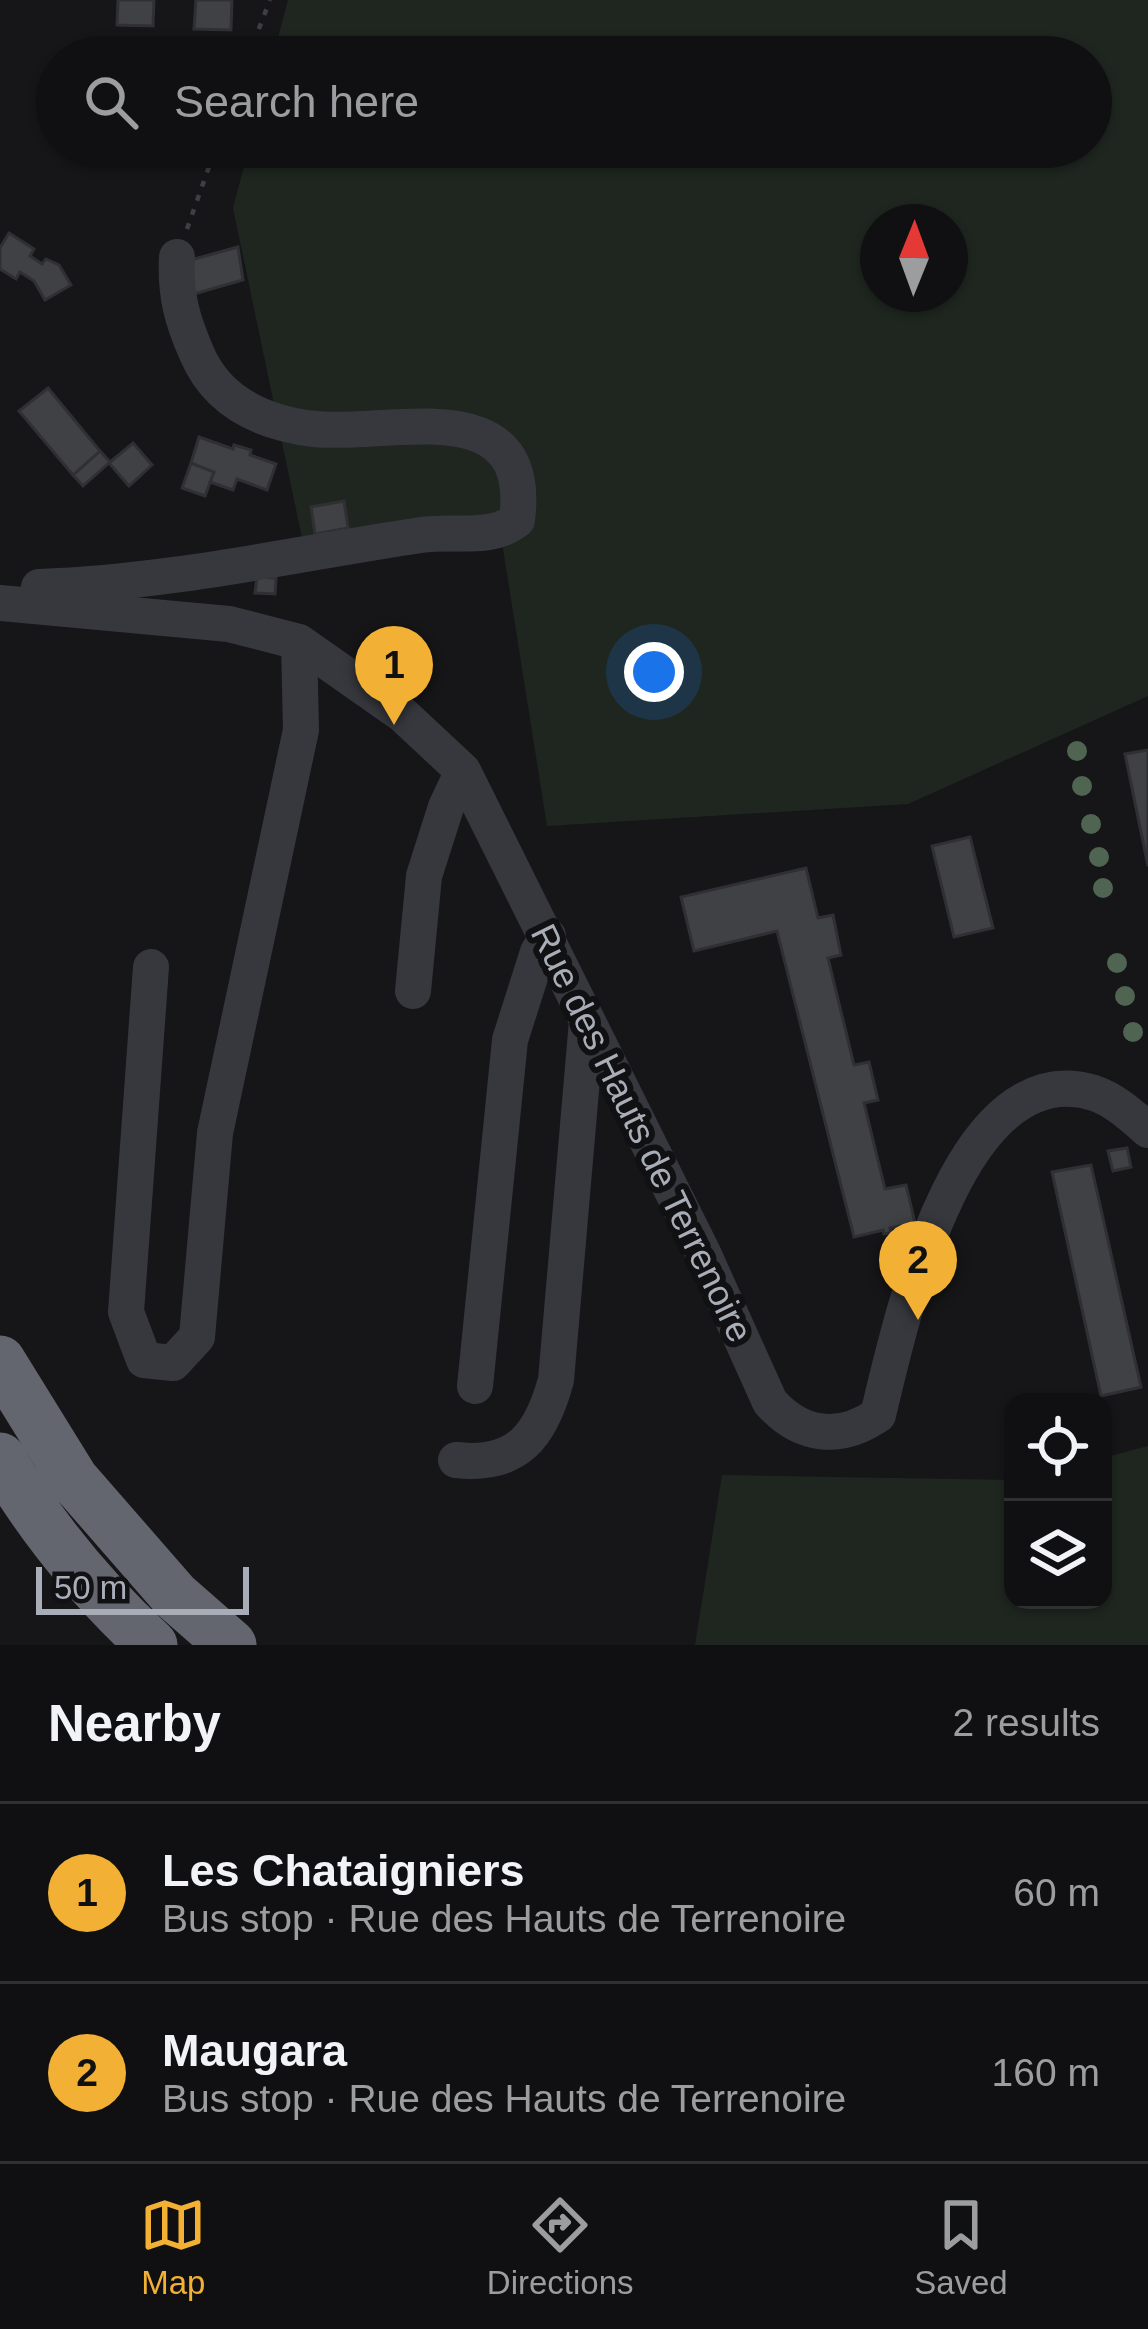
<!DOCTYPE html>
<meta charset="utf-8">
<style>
:root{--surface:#101012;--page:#1e1e20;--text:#f1f3f6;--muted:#9c9d9f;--line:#303032;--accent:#f2b134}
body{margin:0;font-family:Arial,sans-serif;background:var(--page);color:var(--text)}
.controls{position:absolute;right:36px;bottom:36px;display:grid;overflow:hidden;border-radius:24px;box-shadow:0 3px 9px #0004}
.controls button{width:108px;height:108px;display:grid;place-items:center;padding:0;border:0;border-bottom:3px solid var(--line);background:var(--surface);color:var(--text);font:60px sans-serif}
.compass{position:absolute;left:860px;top:204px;width:108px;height:108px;border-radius:50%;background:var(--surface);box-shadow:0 3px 9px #0004;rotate:1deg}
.scale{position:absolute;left:36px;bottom:30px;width:213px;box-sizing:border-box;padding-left:12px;border:6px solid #a8adb8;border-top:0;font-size:33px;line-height:42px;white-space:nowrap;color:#a8adb8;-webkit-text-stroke:9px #111113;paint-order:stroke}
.you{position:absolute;left:654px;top:672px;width:42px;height:42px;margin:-30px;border:9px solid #fff;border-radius:50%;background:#1a73e8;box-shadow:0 0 0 18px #1a73e833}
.badge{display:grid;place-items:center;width:78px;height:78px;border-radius:50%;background:var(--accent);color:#111;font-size:39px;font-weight:700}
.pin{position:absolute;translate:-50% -99px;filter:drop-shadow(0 3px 6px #0008)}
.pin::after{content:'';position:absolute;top:63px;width:42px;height:36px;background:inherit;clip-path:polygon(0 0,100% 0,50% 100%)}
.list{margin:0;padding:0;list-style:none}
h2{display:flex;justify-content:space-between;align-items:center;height:156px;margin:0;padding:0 48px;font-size:51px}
h2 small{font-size:39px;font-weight:400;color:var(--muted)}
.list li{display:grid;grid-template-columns:78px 1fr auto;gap:36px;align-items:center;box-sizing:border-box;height:180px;padding:0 48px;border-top:3px solid var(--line)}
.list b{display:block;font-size:45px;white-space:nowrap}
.list p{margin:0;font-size:39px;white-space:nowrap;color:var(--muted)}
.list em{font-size:39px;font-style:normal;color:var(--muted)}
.icon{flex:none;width:66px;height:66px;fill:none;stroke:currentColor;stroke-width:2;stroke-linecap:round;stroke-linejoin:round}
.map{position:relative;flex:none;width:1148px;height:1645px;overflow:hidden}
.search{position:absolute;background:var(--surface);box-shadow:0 3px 9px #0004;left:36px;right:36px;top:36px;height:132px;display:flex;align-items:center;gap:30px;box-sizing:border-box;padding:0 42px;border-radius:66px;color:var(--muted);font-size:45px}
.sheet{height:516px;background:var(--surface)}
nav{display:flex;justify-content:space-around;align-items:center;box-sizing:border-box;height:168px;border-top:3px solid var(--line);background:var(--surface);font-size:33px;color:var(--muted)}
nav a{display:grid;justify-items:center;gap:6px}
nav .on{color:var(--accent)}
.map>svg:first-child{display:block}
.green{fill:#1e261f;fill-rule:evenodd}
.building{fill:#404145;stroke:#303034;stroke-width:3}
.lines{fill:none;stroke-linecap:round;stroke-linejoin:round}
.path{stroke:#3d3f44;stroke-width:4.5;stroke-dasharray:6 9;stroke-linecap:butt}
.minor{stroke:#37383d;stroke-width:36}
.highway{stroke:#63666e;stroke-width:51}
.tree{fill:#506452}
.labels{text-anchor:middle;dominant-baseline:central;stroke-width:12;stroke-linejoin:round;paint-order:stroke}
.street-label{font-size:36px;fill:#a8adb8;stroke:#111113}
</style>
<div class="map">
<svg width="1148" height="1645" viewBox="0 0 1148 1645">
<rect width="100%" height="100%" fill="#161618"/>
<path class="green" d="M 288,0 L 1148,0 L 1148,696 L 908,804 L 547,826 L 501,536 L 307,562 L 233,208 L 249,147 L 1091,147 L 1091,57 L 273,57 ZM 878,222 L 950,222 L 950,294 L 878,294 Z
M 1148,1446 L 1148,1645 L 695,1645 L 722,1475 L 1013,1480 L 1013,1600 L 1103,1600 L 1103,1458 Z"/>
<path class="building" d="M 118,0 L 154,0 L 153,26 L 117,25 Z
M 196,0 L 232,0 L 231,30 L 194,29 Z
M 161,49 L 197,51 L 197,57 L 161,57 Z
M 9,233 L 34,249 L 30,256 L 42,264 L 46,259 L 59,265 L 71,285 L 45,300 L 34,281 L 20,272 L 16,279 L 0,269 L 0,248 Z
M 238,247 L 243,280 L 187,296 L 187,261 Z
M 48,388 L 100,451 L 73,475 L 19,411 Z
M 199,437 L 233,449 L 234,445 L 251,450 L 250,455 L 276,464 L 267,490 L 237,479 L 233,490 L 210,482 L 214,472 L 191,463 Z
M 133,443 L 152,465 L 129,486 L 109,463 Z
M 100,451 L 110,462 L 83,486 L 73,475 Z
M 191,463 L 214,472 L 205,496 L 182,488 Z
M 344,501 L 348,528 L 315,534 L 311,507 Z
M 257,577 L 276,578 L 275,594 L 255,593 Z
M 1148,750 L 1148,866 L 1125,754 Z
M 970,837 L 993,928 L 954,937 L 932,846 Z
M 806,868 L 818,918 L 833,915 L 841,955 L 828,958 L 854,1065 L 869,1062 L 878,1100 L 864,1103 L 885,1189 L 906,1185 L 915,1223 L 890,1228 L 891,1233 L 884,1234 L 883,1230 L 854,1237 L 777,931 L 694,951 L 681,897 Z
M 1127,1148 L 1131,1167 L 1113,1171 L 1108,1151 Z
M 1091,1165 L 1141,1387 L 1101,1396 L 1052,1172 Z"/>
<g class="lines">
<path class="path" d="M 248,57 L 270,0
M 187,229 L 216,147"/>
<path class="minor" d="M 39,587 C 167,583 294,554 421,535 C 454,530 491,541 517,520 C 534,388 390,437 315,429 C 263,423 218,403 197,354 C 182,320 175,295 177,257
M 0,603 L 229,624 L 299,642 L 403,715 L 463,771 L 703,1253 L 770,1402 C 801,1437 840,1441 878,1415 C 900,1324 958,1051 1094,1093 C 1115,1100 1132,1116 1148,1130
M 151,967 L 126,1312 L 144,1360 L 173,1363 L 197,1337 L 215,1133 L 301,730 L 299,642
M 413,991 L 424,876 L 446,807 L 463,771
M 475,1386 L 510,1040 L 538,952 L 548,936
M 456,1460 C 518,1467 541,1435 556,1380 L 587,1021"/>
<path class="highway" d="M 0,1361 L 73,1479 L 175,1596 L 231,1645
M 0,1458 C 42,1529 91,1589 152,1645"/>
</g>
<g class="tree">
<circle cx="1077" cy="751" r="10"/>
<circle cx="1082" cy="786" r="10"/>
<circle cx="1091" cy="824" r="10"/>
<circle cx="1099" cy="857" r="10"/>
<circle cx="1103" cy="888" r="10"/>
<circle cx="1117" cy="963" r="10"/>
<circle cx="1125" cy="996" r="10"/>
<circle cx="1133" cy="1032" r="10"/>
</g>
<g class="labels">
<g class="street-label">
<text transform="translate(642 1133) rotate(64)">Rue des Hauts de Terrenoire</text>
</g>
</g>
</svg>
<div class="controls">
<button><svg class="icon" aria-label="locate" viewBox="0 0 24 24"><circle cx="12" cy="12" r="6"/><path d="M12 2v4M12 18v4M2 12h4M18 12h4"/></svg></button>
<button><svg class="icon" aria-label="layers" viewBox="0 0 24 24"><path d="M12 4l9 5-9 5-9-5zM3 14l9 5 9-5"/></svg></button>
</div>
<svg class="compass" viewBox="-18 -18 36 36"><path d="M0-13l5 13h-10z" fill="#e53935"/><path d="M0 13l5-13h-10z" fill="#9c9d9f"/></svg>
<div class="scale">50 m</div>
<div class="you"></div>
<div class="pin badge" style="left:394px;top:725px">1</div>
<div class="pin badge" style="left:918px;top:1320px">2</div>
<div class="search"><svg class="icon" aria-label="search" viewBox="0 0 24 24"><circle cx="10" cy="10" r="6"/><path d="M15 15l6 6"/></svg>Search here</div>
</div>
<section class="sheet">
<h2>Nearby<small>2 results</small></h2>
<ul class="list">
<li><span class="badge">1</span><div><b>Les Chataigniers</b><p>Bus stop · Rue des Hauts de Terrenoire</p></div><em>60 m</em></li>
<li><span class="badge">2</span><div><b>Maugara</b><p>Bus stop · Rue des Hauts de Terrenoire</p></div><em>160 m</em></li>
</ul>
</section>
<nav>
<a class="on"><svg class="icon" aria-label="map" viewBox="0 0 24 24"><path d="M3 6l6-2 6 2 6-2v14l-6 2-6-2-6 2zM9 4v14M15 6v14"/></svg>Map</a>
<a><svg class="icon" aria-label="directions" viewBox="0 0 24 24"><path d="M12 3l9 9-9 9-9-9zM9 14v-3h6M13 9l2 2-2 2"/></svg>Directions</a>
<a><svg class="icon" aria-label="saved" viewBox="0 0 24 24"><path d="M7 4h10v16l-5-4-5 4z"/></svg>Saved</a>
</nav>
